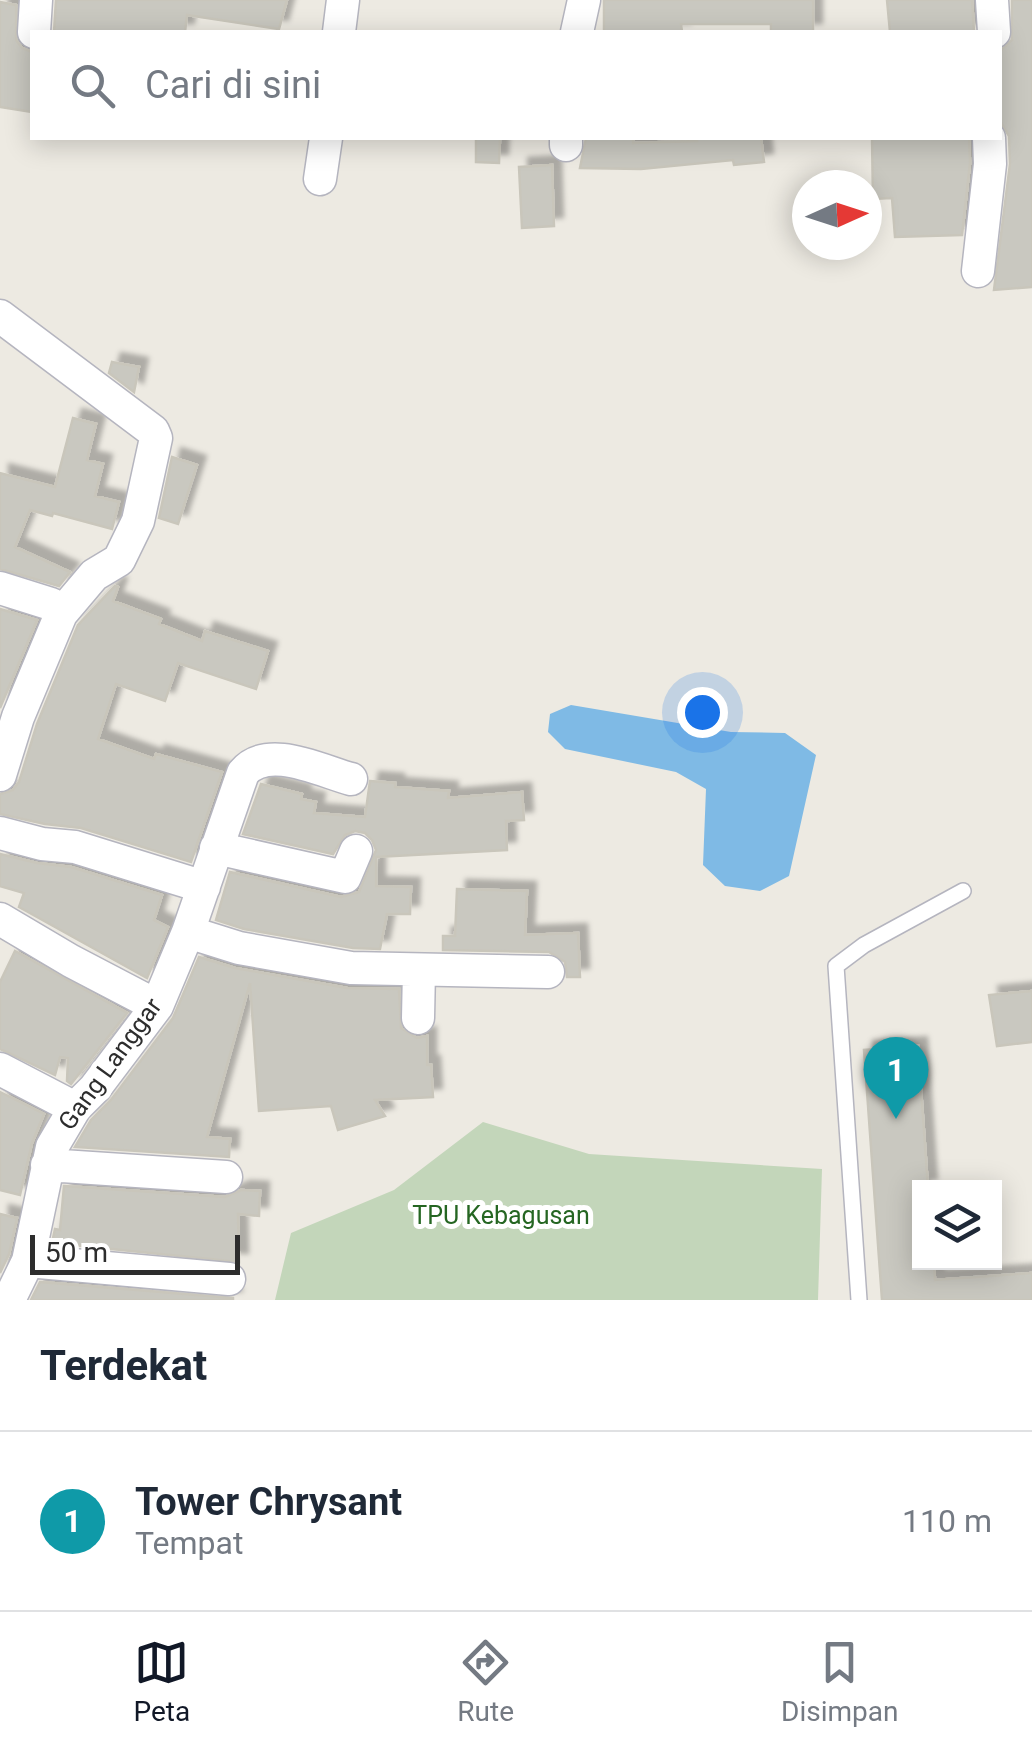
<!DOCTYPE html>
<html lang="id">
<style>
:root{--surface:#fff;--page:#f2f2f3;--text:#1f2937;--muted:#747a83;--line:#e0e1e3;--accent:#111827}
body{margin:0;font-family:Roboto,sans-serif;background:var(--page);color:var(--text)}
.controls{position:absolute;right:30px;bottom:30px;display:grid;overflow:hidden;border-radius:0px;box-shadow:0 5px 25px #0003}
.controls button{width:90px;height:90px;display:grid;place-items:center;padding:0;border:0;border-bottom:2px solid var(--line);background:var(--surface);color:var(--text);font:50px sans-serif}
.compass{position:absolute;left:792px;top:170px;width:90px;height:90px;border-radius:50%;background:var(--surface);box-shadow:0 5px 25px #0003;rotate:87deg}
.scale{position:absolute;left:30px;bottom:25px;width:210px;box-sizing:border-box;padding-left:10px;border:5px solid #2d2d2d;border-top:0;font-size:28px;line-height:35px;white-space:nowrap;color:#2d2d2d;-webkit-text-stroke:8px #fff;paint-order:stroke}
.you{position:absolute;left:702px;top:712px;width:35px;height:35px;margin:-25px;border:8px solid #fff;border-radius:50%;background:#1a73e8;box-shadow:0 0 0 15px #1a73e833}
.badge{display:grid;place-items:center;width:65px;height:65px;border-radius:50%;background:var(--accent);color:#fff;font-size:32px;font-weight:700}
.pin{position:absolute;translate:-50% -82px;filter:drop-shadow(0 2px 5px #0008)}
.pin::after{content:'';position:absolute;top:52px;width:35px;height:30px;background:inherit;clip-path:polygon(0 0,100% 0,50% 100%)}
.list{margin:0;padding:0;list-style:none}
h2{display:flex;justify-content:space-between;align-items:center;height:130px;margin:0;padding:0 40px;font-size:42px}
h2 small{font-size:32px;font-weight:400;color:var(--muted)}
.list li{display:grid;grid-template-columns:65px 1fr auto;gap:30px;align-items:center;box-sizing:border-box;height:180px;padding:0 40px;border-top:2px solid var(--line)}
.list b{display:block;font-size:38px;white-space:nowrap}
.list p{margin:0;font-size:32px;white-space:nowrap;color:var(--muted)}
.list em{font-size:32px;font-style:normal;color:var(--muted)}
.icon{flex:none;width:55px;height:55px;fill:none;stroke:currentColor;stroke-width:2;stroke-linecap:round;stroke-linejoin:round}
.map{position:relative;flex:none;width:1032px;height:1300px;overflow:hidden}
.search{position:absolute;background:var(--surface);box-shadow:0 5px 25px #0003;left:30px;right:30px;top:30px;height:110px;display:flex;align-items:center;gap:25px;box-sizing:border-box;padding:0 35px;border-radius:0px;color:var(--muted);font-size:38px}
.sheet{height:310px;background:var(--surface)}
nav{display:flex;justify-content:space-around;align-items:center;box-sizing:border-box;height:140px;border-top:2px solid var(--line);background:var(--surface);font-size:28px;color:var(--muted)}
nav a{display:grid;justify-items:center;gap:5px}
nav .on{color:var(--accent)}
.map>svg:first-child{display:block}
.cemetery{fill:#c3d6ba}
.water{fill:#7fbae5}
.building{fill:#c9c8c0;stroke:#c9c6bb;stroke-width:2.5;filter:url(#shadow)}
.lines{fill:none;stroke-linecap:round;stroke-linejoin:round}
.service-casing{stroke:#b5b5bf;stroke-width:18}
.minor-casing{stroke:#b5b5bf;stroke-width:35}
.service{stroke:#fff;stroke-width:15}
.minor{stroke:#fff;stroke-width:32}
.labels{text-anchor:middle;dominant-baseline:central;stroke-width:10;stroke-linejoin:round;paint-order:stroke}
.street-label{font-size:25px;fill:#2d2d2d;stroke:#fff}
.park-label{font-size:25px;fill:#256622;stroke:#fff}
</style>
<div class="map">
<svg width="1032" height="1300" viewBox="0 0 1032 1300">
<defs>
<filter id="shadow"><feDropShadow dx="9" dy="-9" stdDeviation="2.5" flood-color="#0004"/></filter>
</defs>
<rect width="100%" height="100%" fill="#edeae2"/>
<path class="cemetery" d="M 483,1122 L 589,1154 L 822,1169 L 818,1300 L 275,1300 L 291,1233 L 394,1190 Z"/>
<path class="water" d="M 571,705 L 731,732 L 785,733 L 816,755 L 789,876 L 760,891 L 725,886 L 703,865 L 706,789 L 676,772 L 565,749 L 548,732 L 550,714 Z"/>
<path class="building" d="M 56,0 L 287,0 L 279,29 L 187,15 L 185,32 L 54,32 Z
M 604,0 L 813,0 L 813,32 L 771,32 L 771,24 L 681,24 L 682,32 L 604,32 Z
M 887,0 L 972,0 L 974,32 L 890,32 Z
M 1012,0 L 1032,0 L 1032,287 L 994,290 L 1010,164 L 1009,136 L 1000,121 L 1000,51 L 1012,40 Z
M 0,2 L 16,5 L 16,40 L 22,48 L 32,52 L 32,112 L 0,107 Z
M 476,138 L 500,138 L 499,163 L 476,162 Z
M 586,138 L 633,138 L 633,143 L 697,141 L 696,138 L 761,138 L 764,162 L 734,165 L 733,160 L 641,169 L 580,168 Z
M 872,138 L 969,138 L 970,163 L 962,235 L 895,237 L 892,198 L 873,199 Z
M 552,165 L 554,226 L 522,228 L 519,167 Z
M 112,362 L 139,367 L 134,392 L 109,373 Z
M 73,418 L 96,424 L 87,460 L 103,464 L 95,496 L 119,502 L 112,529 L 53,513 L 52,516 L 30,510 L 15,547 L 70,572 L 59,586 L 0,569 L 0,473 L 55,487 Z
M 172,457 L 197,465 L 178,524 L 159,518 Z
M 115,586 L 118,587 L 113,601 L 161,619 L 159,624 L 202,641 L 205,631 L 268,651 L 256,689 L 178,663 L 165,701 L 116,684 L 98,739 L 154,759 L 156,754 L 222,772 L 191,862 L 81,828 L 45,824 L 0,814 L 0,794 L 13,790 L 19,782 L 37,724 L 78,625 Z
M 0,609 L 37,620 L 0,708 Z
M 370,781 L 395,783 L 395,787 L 449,791 L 448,798 L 522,792 L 524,820 L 506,821 L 507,850 L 376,857 L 376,886 L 411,887 L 410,914 L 387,914 L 380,949 L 353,948 L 244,929 L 216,920 L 230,872 L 341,897 L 359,892 L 376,850 L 372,840 L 365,833 L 355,831 L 345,835 L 333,854 L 243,834 L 261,784 L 302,794 L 301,799 L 316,802 L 314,813 L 365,817 Z
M 0,854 L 37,863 L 71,867 L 162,895 L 154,920 L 168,927 L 147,978 L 19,907 L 24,893 L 0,886 Z
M 457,889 L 527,891 L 525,935 L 578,933 L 580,977 L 567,977 L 565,962 L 549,952 L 443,950 L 443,936 L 455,936 Z
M 15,951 L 127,1013 L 71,1084 L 67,1081 L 68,1058 L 60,1057 L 55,1075 L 0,1049 L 0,982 Z
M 199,957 L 235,968 L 347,988 L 399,989 L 401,1028 L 417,1038 L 427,1036 L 427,1065 L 431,1065 L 433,1097 L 375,1100 L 385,1116 L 338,1130 L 331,1106 L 259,1111 L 250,983 L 207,1137 L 230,1139 L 229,1157 L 75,1147 L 91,1120 L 111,1100 L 173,1018 Z
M 1032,991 L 1032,1042 L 997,1046 L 989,995 Z
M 918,1046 L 928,1188 L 920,1188 L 920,1262 L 934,1262 L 935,1280 L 1032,1273 L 1032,1300 L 882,1300 L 864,1050 Z
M 0,1092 L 44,1114 L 32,1143 L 20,1195 L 0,1190 Z
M 64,1186 L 225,1197 L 241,1190 L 260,1191 L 259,1216 L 238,1214 L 239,1262 L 52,1243 L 55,1229 L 60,1230 Z
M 0,1214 L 17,1218 L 9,1254 L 0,1273 Z
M 40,1282 L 233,1298 L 233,1300 L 31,1300 Z"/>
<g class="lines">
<g class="service-casing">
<path id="service" d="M 859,1300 L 836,966 L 864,945 L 963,891"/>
</g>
<g class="minor-casing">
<path id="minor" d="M 992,0 L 994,32
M 34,32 L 36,0
M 339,32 L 343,0
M 577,32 L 584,0
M 566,145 L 566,138
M 320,179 L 326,138
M 978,271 L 990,164 L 989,138
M 0,316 L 153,431 L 156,438 L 138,521 L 119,560 L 94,575 L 61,614 L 18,717 L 0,775
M 0,588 L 51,604 L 61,614
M 0,833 L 42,844 L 75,847 L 204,887
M 216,848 L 345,877 L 356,851
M 0,919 L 71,961 L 157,1006
M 188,932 L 239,948 L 351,968 L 548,972
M 418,1018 L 419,970
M 0,1069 L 75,1108
M 47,1165 L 226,1177
M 28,1261 L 229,1279
M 9,1300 L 28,1261 L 52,1147 L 75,1108 L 95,1088 L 157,1006 L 188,932 L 243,773 C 267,743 321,771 351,779"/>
</g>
<use href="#service" class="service"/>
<use href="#minor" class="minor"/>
</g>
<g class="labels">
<g class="street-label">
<text transform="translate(110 1064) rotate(-54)">Gang Langgar</text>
</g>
<g class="park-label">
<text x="501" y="1215">TPU Kebagusan</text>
</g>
</g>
</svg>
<div class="controls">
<button><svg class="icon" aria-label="layers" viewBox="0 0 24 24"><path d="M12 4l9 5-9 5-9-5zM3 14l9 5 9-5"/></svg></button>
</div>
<svg class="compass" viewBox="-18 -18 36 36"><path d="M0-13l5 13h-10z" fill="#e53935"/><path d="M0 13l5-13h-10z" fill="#747a83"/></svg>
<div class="scale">50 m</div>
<div class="you"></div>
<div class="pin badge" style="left:896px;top:1119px;background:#0f9aa8">1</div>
<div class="search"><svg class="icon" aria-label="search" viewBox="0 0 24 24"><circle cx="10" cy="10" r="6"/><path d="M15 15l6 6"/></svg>Cari di sini</div>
</div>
<section class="sheet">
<h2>Terdekat<small></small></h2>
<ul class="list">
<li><span class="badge" style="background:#0f9aa8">1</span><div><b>Tower Chrysant</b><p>Tempat</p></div><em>110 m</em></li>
</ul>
</section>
<nav>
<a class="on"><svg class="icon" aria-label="map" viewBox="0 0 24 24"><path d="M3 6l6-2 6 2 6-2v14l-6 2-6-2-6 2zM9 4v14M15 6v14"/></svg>Peta</a>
<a><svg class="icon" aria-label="directions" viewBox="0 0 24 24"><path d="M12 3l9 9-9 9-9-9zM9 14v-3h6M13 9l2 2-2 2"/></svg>Rute</a>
<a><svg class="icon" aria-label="saved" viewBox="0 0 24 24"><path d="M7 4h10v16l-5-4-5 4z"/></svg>Disimpan</a>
</nav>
